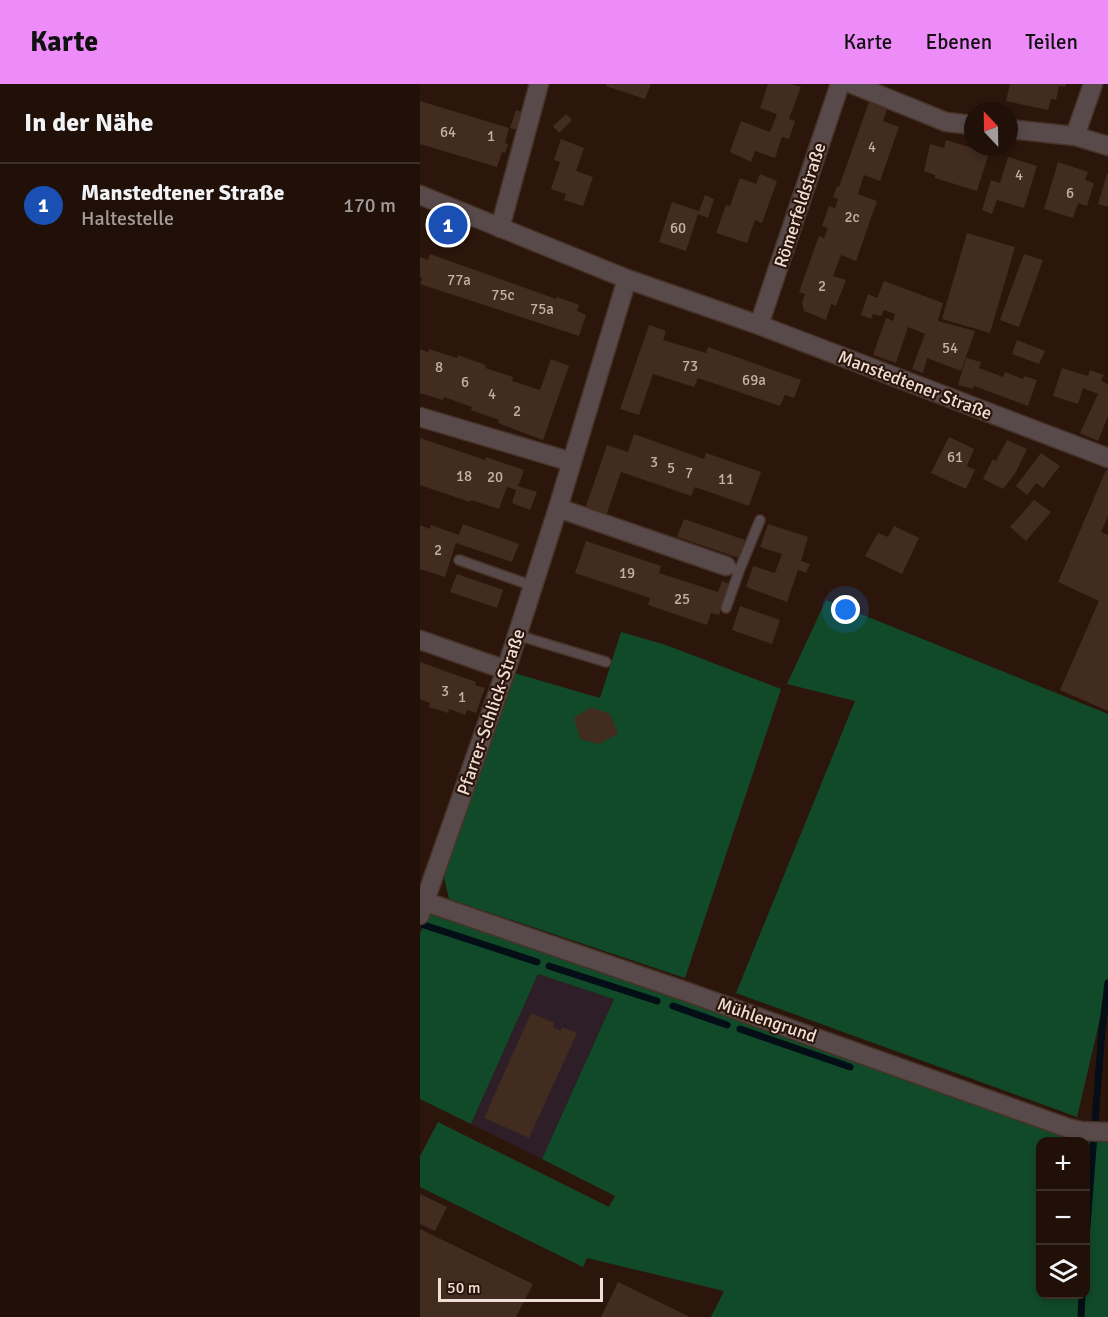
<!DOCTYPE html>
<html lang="de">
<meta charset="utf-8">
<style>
:root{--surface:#211008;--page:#291912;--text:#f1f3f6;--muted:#a29d9c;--line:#3e3029;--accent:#ed8cf9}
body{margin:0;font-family:Signika,sans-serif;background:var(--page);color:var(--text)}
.controls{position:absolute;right:18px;bottom:18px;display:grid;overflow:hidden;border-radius:12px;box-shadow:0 3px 9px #0003}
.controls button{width:54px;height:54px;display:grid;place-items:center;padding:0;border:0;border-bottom:2px solid var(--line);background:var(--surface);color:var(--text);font:30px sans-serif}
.compass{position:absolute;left:544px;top:18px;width:54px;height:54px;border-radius:50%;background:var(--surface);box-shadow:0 3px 9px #0003;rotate:338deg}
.scale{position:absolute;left:18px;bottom:15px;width:165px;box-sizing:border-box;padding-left:6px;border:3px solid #eeded6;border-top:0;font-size:16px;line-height:21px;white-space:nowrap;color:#eeded6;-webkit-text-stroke:4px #2c160b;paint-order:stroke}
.you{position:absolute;left:426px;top:526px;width:21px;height:21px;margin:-15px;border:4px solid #fff;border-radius:50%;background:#1a73e8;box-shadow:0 0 0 9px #1a73e833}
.badge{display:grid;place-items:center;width:39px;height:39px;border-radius:50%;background:var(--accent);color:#fff;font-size:20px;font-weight:700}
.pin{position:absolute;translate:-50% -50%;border:3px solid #fff;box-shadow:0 2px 6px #0006}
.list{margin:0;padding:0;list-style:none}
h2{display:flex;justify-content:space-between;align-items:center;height:78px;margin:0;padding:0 24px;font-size:26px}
h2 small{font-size:20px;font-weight:400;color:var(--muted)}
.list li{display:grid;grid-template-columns:39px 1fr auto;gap:18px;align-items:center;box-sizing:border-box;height:84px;padding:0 24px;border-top:2px solid var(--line)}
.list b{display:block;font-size:22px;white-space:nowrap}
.list p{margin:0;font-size:20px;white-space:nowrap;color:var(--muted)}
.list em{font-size:20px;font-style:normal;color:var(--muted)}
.icon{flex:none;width:33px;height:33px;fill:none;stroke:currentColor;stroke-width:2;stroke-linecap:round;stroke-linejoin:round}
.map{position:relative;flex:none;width:688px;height:1233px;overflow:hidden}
header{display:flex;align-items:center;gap:36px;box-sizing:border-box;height:84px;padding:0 30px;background:var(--accent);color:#111}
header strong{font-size:28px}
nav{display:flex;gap:33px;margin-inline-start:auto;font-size:21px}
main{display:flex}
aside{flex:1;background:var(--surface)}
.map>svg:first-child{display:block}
.commercial{fill:#2e1e28}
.green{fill:#114a29}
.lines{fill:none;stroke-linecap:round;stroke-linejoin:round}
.stream{stroke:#030e16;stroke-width:7}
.building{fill:#422b1f}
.service-casing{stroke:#473227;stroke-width:12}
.minor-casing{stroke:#473227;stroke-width:21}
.tertiary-casing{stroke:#473227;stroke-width:21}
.service{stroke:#584a4b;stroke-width:9}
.minor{stroke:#584a4b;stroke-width:18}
.tertiary{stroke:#584a4b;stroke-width:18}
.labels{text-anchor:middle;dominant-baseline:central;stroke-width:4.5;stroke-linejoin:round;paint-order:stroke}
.number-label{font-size:15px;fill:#c3b1a8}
.street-label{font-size:18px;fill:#eeded6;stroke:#2c160b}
</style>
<header>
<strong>Karte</strong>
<nav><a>Karte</a><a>Ebenen</a><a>Teilen</a></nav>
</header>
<main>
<aside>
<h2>In der Nähe<small></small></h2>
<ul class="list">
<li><span class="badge" style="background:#1a4fb4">1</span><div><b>Manstedtener Straße</b><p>Haltestelle</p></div><em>170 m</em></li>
</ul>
</aside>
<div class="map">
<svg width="688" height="1233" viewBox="0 0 688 1233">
<rect width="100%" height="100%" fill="#2c160b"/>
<path class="commercial" d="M 118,890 L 194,915 L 122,1075 L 51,1040 Z"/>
<path class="green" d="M 406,516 L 688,630 L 688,901 L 657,1033 L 316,909 L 435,617 L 367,600 Z
M 201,548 L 246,561 L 361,605 L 265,894 L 29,815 L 24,793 L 94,589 L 180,614 Z
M 9,829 L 474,988 L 644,1051 L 640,1056 L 644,1057 L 620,1058 L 620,1210 L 666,1210 L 666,1058 L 657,1057 L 688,1057 L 688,1233 L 291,1233 L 304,1207 L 167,1174 L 163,1183 L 0,1103 L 0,1072 L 18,1038 L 189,1123 L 195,1112 L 122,1075 L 194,915 L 118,890 L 51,1040 L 0,1015 L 0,849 Z"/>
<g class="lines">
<path class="stream" d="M 4,841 L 117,878
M 129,882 L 237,917
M 253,922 L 307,941
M 320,945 L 430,983
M 666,1154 L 682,946 L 688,899
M 661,1233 L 662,1210"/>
</g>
<path class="building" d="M 187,0 L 231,0 L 225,15 L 186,2 Z
M 348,0 L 371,0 L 381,3 L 369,35 L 375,37 L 369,55 L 362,53 L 355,74 L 335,67 L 331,78 L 310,68 L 321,37 L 350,48 L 357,30 L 340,24 Z
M 590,0 L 646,0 L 645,3 L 639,2 L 636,16 L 631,15 L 628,26 L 586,17 Z
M 0,17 L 89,44 L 85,59 L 88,60 L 85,69 L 82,68 L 77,83 L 0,60 Z
M 449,18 L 467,25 L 463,37 L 479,43 L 460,97 L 444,91 L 438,110 L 457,117 L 436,177 L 421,171 L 413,192 L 426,196 L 416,222 L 411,220 L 406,236 L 384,227 L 382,219 L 385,210 L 379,208 L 399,152 L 404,154 L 408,144 L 402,142 L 409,122 L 415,124 L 418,115 L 413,113 L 417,102 L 419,103 Z
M 96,26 L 105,29 L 100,47 L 90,44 Z
M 146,30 L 152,36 L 139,49 L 133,42 Z
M 141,55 L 164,64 L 156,87 L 173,93 L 163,122 L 144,116 L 146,110 L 131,105 L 140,78 L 134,76 Z
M 526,56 L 569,69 L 557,107 L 515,94 L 515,91 L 504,87 L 510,60 L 524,64 Z
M 588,73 L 617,82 L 604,124 L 577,116 L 572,130 L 562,126 L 571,96 L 580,99 Z
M 638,78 L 668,88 L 665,96 L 674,99 L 667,122 L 658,119 L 653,134 L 624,125 Z
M 340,90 L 357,97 L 342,139 L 335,136 L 327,159 L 296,149 L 306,121 L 310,122 L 320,94 L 336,100 Z
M 687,90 L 688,90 L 688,123 L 678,120 Z
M 285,111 L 294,115 L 288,134 L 278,130 L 266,167 L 239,158 L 252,118 L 279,127 Z
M 547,149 L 595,163 L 570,249 L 522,235 Z
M 10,170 L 136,215 L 137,213 L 159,221 L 157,227 L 166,231 L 159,252 L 0,200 L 2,194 L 0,193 L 0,173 L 8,176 Z
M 604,170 L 623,176 L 599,243 L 580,236 Z
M 464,197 L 523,219 L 518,237 L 555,247 L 541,287 L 507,274 L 503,289 L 492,285 L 505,250 L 488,243 L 476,279 L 453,271 L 466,234 L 473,237 L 475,230 L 464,226 L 461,232 L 453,230 L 451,235 L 441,231 L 448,210 L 457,214 Z
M 229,241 L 246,247 L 243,256 L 286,269 L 288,263 L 381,296 L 374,314 L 365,311 L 360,322 L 278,294 L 274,303 L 233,290 L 219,331 L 200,325 Z
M 597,256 L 625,267 L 619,280 L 592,270 Z
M 0,265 L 8,268 L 9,265 L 37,274 L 38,271 L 66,281 L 65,284 L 93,293 L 92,297 L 120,306 L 131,275 L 149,282 L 123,356 L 78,339 L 79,336 L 51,326 L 52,323 L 24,313 L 23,316 L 0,309 Z
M 546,274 L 561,278 L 559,284 L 583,293 L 585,288 L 603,295 L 604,292 L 617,296 L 608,322 L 554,302 L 553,305 L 538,301 Z
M 642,284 L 668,292 L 670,286 L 684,291 L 681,296 L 688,301 L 688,332 L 678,357 L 660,349 L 678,310 L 663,304 L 658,320 L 633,312 Z
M 214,350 L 284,375 L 286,369 L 341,388 L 329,422 L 275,403 L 271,412 L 201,388 L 185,435 L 164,428 L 187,361 L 208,368 Z
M 529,353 L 554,365 L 547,382 L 555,386 L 546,405 L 511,389 Z
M 0,354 L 65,376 L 66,373 L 104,386 L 98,402 L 117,408 L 110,426 L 92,419 L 96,406 L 87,403 L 79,425 L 51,416 L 50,418 L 0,401 Z
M 587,356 L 607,365 L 596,388 L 583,405 L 563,395 L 573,375 L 576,377 Z
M 621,369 L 640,382 L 623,404 L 616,399 L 607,411 L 596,402 Z
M 686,386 L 688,386 L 688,432 L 681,448 L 688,451 L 688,627 L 640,606 L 679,517 L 638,498 Z
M 614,416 L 631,428 L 606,457 L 590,443 Z
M 264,435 L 325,456 L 319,474 L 257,453 Z
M 43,440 L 99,460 L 92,478 L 36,459 L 25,493 L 0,485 L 0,441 L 10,445 L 11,441 L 39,451 Z
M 348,440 L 388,453 L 381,477 L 390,480 L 386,489 L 378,486 L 367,518 L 326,503 L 333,482 L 355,489 L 362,470 L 340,463 Z
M 474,442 L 499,454 L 482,490 L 445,472 L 458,449 L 468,453 Z
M 166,457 L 241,482 L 239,489 L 298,508 L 302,497 L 310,500 L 299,531 L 291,529 L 287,541 L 228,521 L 230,514 L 155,489 Z
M 37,490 L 83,506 L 77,524 L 30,508 Z
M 320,522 L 360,536 L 352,560 L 312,546 Z
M 0,578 L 56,598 L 55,601 L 65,604 L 56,629 L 47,626 L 45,631 L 29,625 L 28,629 L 9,623 L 10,619 L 0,615 Z
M 171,623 L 190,630 L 198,650 L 178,660 L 160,655 L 154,634 Z
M 111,929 L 134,939 L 133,943 L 141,947 L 142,943 L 157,949 L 109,1054 L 64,1034 Z
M 0,1110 L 27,1123 L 15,1147 L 0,1140 Z
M 0,1145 L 113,1200 L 96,1233 L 0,1233 Z
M 198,1198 L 270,1233 L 181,1233 Z"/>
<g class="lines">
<g class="service-casing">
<path id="service" d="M 39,476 L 113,502
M 306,482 L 319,487 L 340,436
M 306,524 L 319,487
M 97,551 L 186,578"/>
</g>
<g class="minor-casing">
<path id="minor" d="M 432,0 L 526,38 L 553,41
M 589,45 L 655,52 L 688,62
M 655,52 L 673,0
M 80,144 L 119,0
M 339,241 L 420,0
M 0,333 L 152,378
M 138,424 L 306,482
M 0,556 L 86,586
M 6,818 L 270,909 L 648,1044 L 661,1047 L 688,1048
M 0,831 L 86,586 L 138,424 L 207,195"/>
</g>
<g class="tertiary-casing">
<path id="tertiary" d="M 0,111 L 207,195 L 339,241 L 688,374"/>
</g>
<use href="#service" class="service"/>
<use href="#minor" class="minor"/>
<use href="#tertiary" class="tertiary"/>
</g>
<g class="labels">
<g class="number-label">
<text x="28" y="48">64</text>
<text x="71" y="52">1</text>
<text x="452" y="63">4</text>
<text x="599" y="91">4</text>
<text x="650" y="109">6</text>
<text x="432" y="133">2c</text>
<text x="258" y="144">60</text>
<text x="39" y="196">77a</text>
<text x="402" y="202">2</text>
<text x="83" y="211">75c</text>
<text x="122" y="225">75a</text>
<text x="530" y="264">54</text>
<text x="270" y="282">73</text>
<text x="19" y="283">8</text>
<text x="334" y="296">69a</text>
<text x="45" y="298">6</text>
<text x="72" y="310">4</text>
<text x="97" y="327">2</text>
<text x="535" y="373">61</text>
<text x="234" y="378">3</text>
<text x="251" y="384">5</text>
<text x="269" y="389">7</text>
<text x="44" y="392">18</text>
<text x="75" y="393">20</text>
<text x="306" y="395">11</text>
<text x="18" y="466">2</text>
<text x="207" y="489">19</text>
<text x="262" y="515">25</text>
<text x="25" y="607">3</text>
<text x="42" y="613">1</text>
</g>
<g class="street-label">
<text transform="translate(380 121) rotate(-72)">Römerfeldstraße</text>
<text transform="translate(495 301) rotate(21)">Manstedtener Straße</text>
<text transform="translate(71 628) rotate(-71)">Pfarrer-Schlick-Straße</text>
<text transform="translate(347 936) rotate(19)">Mühlengrund</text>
</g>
</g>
</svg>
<div class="controls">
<button>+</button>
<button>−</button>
<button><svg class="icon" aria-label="layers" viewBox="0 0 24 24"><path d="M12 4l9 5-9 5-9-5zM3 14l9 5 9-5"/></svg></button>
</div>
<svg class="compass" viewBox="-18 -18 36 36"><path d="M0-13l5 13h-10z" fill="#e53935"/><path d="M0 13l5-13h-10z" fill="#a29d9c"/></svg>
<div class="scale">50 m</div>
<div class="you"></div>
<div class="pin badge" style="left:28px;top:141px;background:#1a4fb4">1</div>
</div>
</main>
